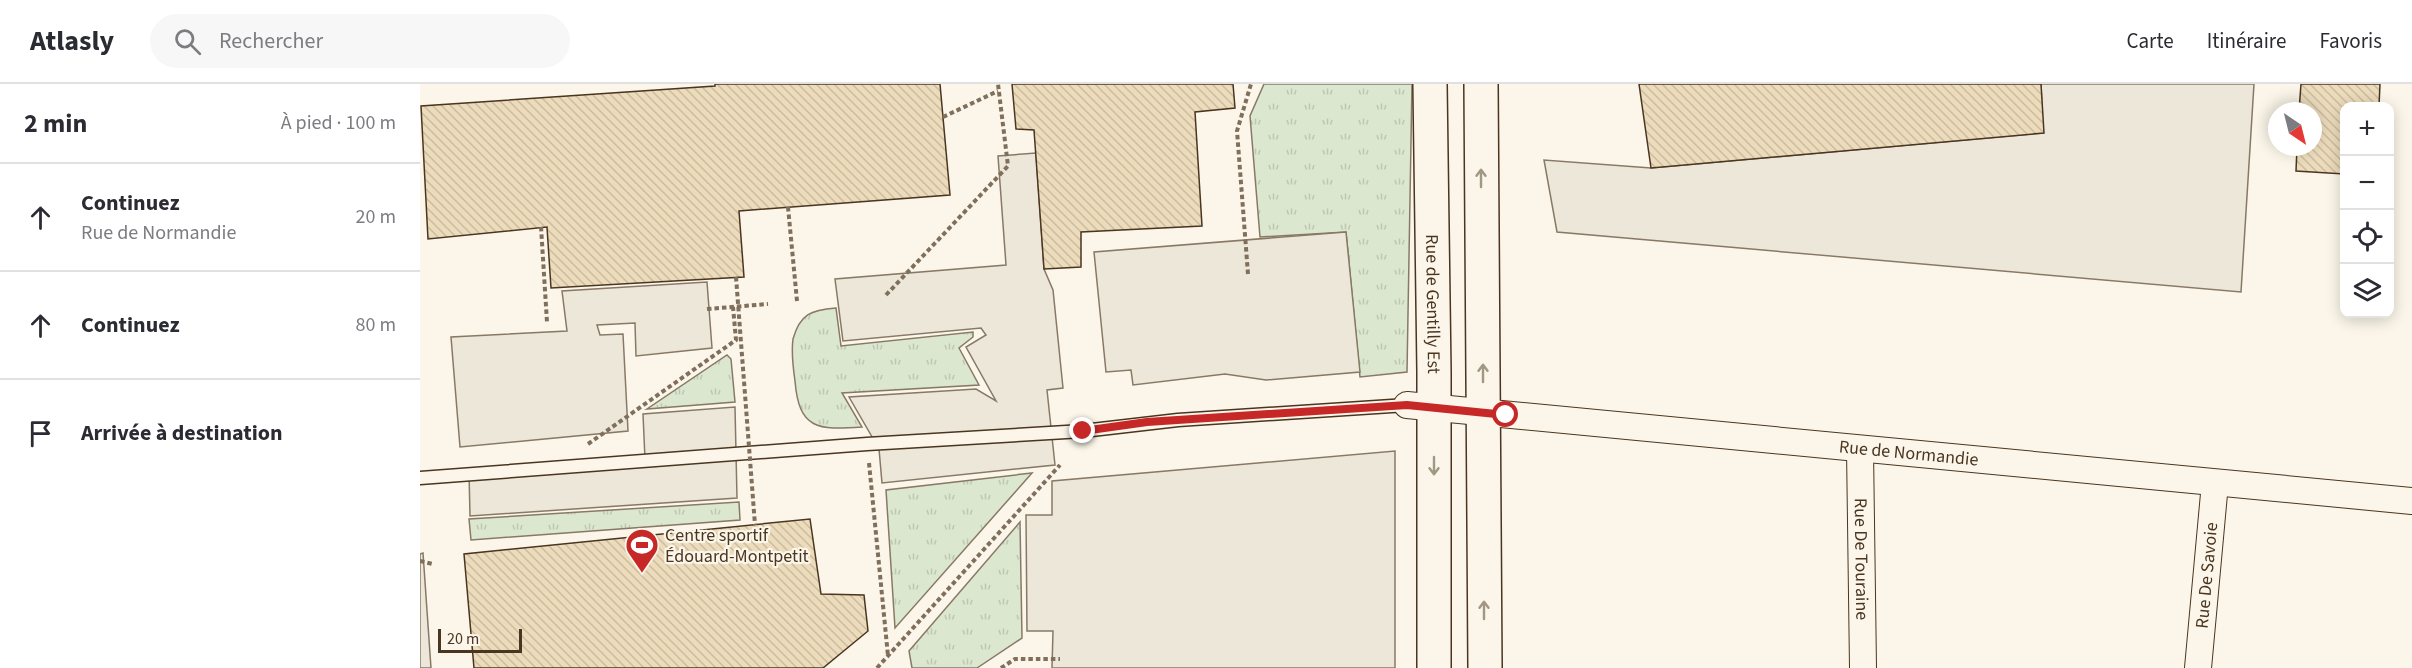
<!DOCTYPE html>
<html lang="fr">
<meta charset="utf-8">
<style>
:root{--surface:#fff;--page:#f7f7f7;--text:#2b2b33;--muted:#7c7c81;--line:#e1e1e2}
body{margin:0;font-family:"Source Sans 3",sans-serif;background:var(--page);color:var(--text)}
.controls{position:absolute;right:18px;top:18px;display:grid;overflow:hidden;border-radius:12px;box-shadow:0 3px 15px #0003}
.controls button{width:54px;height:54px;display:grid;place-items:center;padding:0;border:0;border-bottom:2px solid var(--line);background:var(--surface);color:var(--text);font:30px sans-serif}
.compass{position:absolute;left:1848px;top:18px;width:54px;height:54px;border-radius:50%;background:var(--surface);box-shadow:0 3px 15px #0003;rotate:145deg}
.scale{position:absolute;left:18px;bottom:15px;width:84px;box-sizing:border-box;padding-left:6px;border:3px solid #4a3520;border-top:0;font-size:16px;line-height:21px;white-space:nowrap;color:#4a3520;-webkit-text-stroke:4px #fbf6e9;paint-order:stroke}
.stop{position:absolute;width:18px;height:18px;margin:-14px;border:4px solid #c62828;border-radius:50%;background:#fff}
.stop.end{background:#c62828;border-color:#fff;box-shadow:0 2px 6px #0008}
.list{margin:0;padding:0;list-style:none}
h2{display:flex;justify-content:space-between;align-items:center;height:78px;margin:0;padding:0 24px;font-size:26px}
h2 small{font-size:20px;font-weight:400;color:var(--muted)}
.list li{display:grid;grid-template-columns:39px 1fr auto;gap:18px;align-items:center;box-sizing:border-box;height:108px;padding:0 24px;border-top:2px solid var(--line)}
.list b{display:block;font-size:22px;white-space:nowrap}
.list p{margin:0;font-size:20px;white-space:nowrap;color:var(--muted)}
.list em{font-size:20px;font-style:normal;color:var(--muted)}
.icon{flex:none;width:33px;height:33px;fill:none;stroke:currentColor;stroke-width:2;stroke-linecap:round;stroke-linejoin:round}
.map{position:relative;flex:none;width:1992px;height:584px;overflow:hidden}
header{display:flex;align-items:center;gap:36px;box-sizing:border-box;height:84px;padding:0 30px;background:var(--surface);border-bottom:2px solid var(--line)}
header strong{font-size:28px}
nav{display:flex;gap:33px;margin-inline-start:auto;font-size:21px}
.search{width:420px;height:54px;background:var(--page);display:flex;align-items:center;gap:15px;box-sizing:border-box;padding:0 21px;border-radius:33px;color:var(--muted);font-size:22px}
main{display:flex}
aside{flex:1;background:var(--surface)}
.map>svg:first-child{display:block}
.grass{fill:url(#grass-tufts);stroke:#887966;stroke-width:1.5}
.parking{fill:#ede7d9;stroke:#887966;stroke-width:1.5}
.building{fill:url(#building-back-hatch);stroke:#4a3520;stroke-width:1.5}
.lines{fill:none;stroke-linecap:round;stroke-linejoin:round}
.lane-casing{stroke:#4a3520;stroke-width:15}
.street-casing{stroke:#4a3520;stroke-width:28}
.secondary-casing{stroke:#4a3520;stroke-width:36}
.path{stroke:#7f6f5c;stroke-width:4;stroke-dasharray:4.5 3;stroke-linecap:butt}
.lane{stroke:#fbf6e9;stroke-width:12}
.street{stroke:#fbf6e9;stroke-width:26}
.secondary{stroke:#fbf6e9;stroke-width:33}
.path-bridge{stroke:#7f6f5c;stroke-width:4;stroke-dasharray:4.5 3;stroke-linecap:butt}
.oneway{stroke:#a29684}
.route{stroke:#c62828;stroke-width:8}
.labels{text-anchor:middle;dominant-baseline:central;stroke-width:4.5;stroke-linejoin:round;paint-order:stroke}
.street-label{font-size:18px;fill:#4a3520;stroke:#fbf6e9}
.poi-label{font-size:18px;fill:#4a3520;stroke:#fbf6e9;text-anchor:start}
</style>
<header>
<strong>Atlasly</strong>
<div class="search"><svg class="icon" aria-label="search" viewBox="0 0 24 24"><circle cx="10" cy="10" r="6"/><path d="M15 15l6 6"/></svg>Rechercher</div>
<nav><a>Carte</a><a>Itinéraire</a><a>Favoris</a></nav>
</header>
<main>
<aside>
<h2>2 min<small>À pied · 100 m</small></h2>
<ul class="list">
<li><svg class="icon" aria-label="ahead" viewBox="0 0 24 24"><path d="M12 20V5M6 11l6-6 6 6"/></svg><div><b>Continuez</b><p>Rue de Normandie</p></div><em>20 m</em></li>
<li><svg class="icon" aria-label="ahead" viewBox="0 0 24 24"><path d="M12 20V5M6 11l6-6 6 6"/></svg><div><b>Continuez</b></div><em>80 m</em></li>
<li><svg class="icon" aria-label="arrive" viewBox="0 0 24 24"><path d="M6 21V4h12l-3 4 3 4H6"/></svg><div><b>Arrivée à destination</b></div></li>
</ul>
</aside>
<div class="map">
<svg width="1992" height="584" viewBox="0 0 1992 584">
<defs>
<pattern id="grass-tufts" width="24" height="20" patternUnits="userSpaceOnUse" patternTransform="scale(1.5)"><rect width="24" height="20" fill="#dce7d0"/><path d="M3 7l-1-3M5 7V3M7 7l1-3M15 17l-1-3M17 17v-4M19 17l1-3" fill="none" stroke="#bec7b2"/></pattern>
<pattern id="building-back-hatch" width="6" height="6" patternUnits="userSpaceOnUse" patternTransform="scale(1.5)"><rect width="6" height="6" fill="#ecdcbc"/><path d="M-1 5l2 2M0 0l6 6M5-1l2 2" fill="none" stroke="#ccbda1"/></pattern>
</defs>
<rect width="100%" height="100%" fill="#fbf6e9"/>
<path class="grass" d="M 844,0 L 992,0 L 987,288 L 940,293 L 926,148 L 840,153 L 830,32 Z
M 416,224 L 421,262 L 553,248 L 553,253 L 539,264 L 559,301 L 422,309 L 442,343 C 398,346 379,346 375,297 C 373,283 371,269 373,255 C 380,230 391,226 416,224 Z
M 307,271 L 311,275 L 315,318 L 227,325 Z
M 612,389 L 475,544 L 466,406 Z
M 319,418 L 320,436 L 51,456 L 49,435 Z
M 600,438 L 602,554 L 557,584 L 492,584 L 489,567 Z"/>
<path class="parking" d="M 1621,0 L 1834,0 L 1821,208 L 1137,148 L 1124,76 L 1231,84 L 1623,49 Z
M 616,69 L 624,185 L 633,206 L 643,304 L 627,306 L 635,381 L 462,399 L 459,365 L 429,313 L 556,305 L 576,317 L 546,263 L 566,251 L 561,244 L 423,257 L 415,195 L 586,181 L 578,72 Z
M 926,148 L 940,288 L 846,296 L 805,290 L 713,301 L 711,286 L 686,288 L 674,168 Z
M 287,198 L 292,264 L 216,272 L 215,239 L 177,241 L 180,251 L 203,250 L 208,347 L 40,363 L 31,253 L 147,247 L 142,207 Z
M 315,323 L 317,414 L 50,432 L 49,388 L 225,375 L 223,330 Z
M 975,367 L 975,584 L 632,584 L 633,547 L 607,547 L 606,431 L 632,431 L 632,397 Z
M 3,469 L 11,584 L 0,584 L 0,470 Z"/>
<path class="building" d="M 295,0 L 520,0 L 530,111 L 319,127 L 324,193 L 131,204 L 127,143 L 8,155 L 1,22 L 295,2 Z
M 592,0 L 813,0 L 815,24 L 775,28 L 782,142 L 661,148 L 661,183 L 624,185 L 614,46 L 596,45 Z
M 1219,0 L 1621,0 L 1624,49 L 1231,84 Z
M 1881,0 L 1960,0 L 1959,22 L 1924,22 L 1924,90 L 1876,87 L 1877,63 L 1893,63 L 1893,27 L 1879,27 Z
M 390,435 L 401,510 L 444,511 L 448,547 L 403,584 L 54,584 L 44,470 Z"/>
<g class="lines">
<g class="lane-casing">
<path id="lane" d="M 0,394 L 447,360 L 663,347 L 758,336 L 987,321"/>
</g>
<g class="street-casing">
<g id="street">
<path id="s1" d="M 987,321 L 1992,417"/>
<path id="s2" d="M 1440,365 L 1443,584"/>
<path id="s3" d="M 1778,584 L 1795,399"/>
</g>
</g>
<g class="secondary-casing">
<g id="secondary">
<path id="s4" d="M 1010,0 L 1014,288 L 1014,584"/>
<path d="M 1061,0 L 1065,584"/>
</g>
</g>
<path class="path" d="M 523,33 L 578,7
M 368,123 L 377,217
M 121,143 L 127,238
M 828,190 L 817,47 L 831,0
M 466,211 L 588,82 L 578,0
M 287,225 L 348,220
M 168,360 L 316,256 L 313,223
M 449,379 L 468,572
M 0,477 L 13,480
M 457,584 L 640,381
M 581,584 L 595,575 L 640,575"/>
<use href="#lane" class="lane"/>
<use href="#street" class="street"/>
<use href="#secondary" class="secondary"/>
<path class="path-bridge" d="M 316,193 L 335,441"/>
</g>
<defs><path id="oneway-shaft" d="M-6 0H5M1.5-3L5.5 0L1.5 3" fill="none" stroke-width="1.6" stroke-linecap="round" stroke-linejoin="round" transform="scale(1.5)"/></defs>
<g class="oneway">
<use href="#oneway-shaft" transform="translate(1061 94) rotate(-90)"/>
<use href="#oneway-shaft" transform="translate(1063 289) rotate(-90)"/>
<use href="#oneway-shaft" transform="translate(1014 382) rotate(90)"/>
<use href="#oneway-shaft" transform="translate(1064 526) rotate(-90)"/>
</g>
<g class="lines">
<path class="route" d="M 663,347 L 727,338 L 987,321 L 1086,331"/>
</g>
<defs>
<g id="stadium-pin" transform="scale(1.725)"><path d="M0 17L-7.5 6A9.5 9.5 0 1 1 7.5 6Z" fill="#c62828" stroke="#fbf6e9"/><path d="M0-5a6.5 5 0 1 0 0 10a6.5 5 0 1 0 0-10ZM-3.5-1.8h7v3.6h-7Z" fill="#fff"/></g>
</defs>
<g fill-rule="evenodd">
<use href="#stadium-pin" x="222" y="461"/>
</g>
<g class="labels">
<g class="street-label">
<text stroke="none"><textPath href="#s4" startOffset="220">Rue de Gentilly Est</textPath></text>
<text stroke="none"><textPath href="#s1" startOffset="504">Rue de Normandie</textPath></text>
<text stroke="none"><textPath href="#s2" startOffset="110">Rue De Touraine</textPath></text>
<text stroke="none"><textPath href="#s3" startOffset="93">Rue De Savoie</textPath></text>
</g>
<g class="poi-label">
<text x="245" y="451">Centre sportif<tspan x="245" dy="21">Édouard-Montpetit</tspan></text>
</g>
</g>
</svg>
<div class="controls">
<button>+</button>
<button>−</button>
<button><svg class="icon" aria-label="locate" viewBox="0 0 24 24"><circle cx="12" cy="12" r="6"/><path d="M12 2v4M12 18v4M2 12h4M18 12h4"/></svg></button>
<button><svg class="icon" aria-label="layers" viewBox="0 0 24 24"><path d="M12 4l9 5-9 5-9-5zM3 14l9 5 9-5"/></svg></button>
</div>
<svg class="compass" viewBox="-18 -18 36 36"><path d="M0-13l5 13h-10z" fill="#e53935"/><path d="M0 13l5-13h-10z" fill="#7c7c81"/></svg>
<div class="scale">20 m</div>
<div class="stop" style="left:1086px;top:331px"></div>
<div class="stop end" style="left:663px;top:347px"></div>
</div>
</main>
